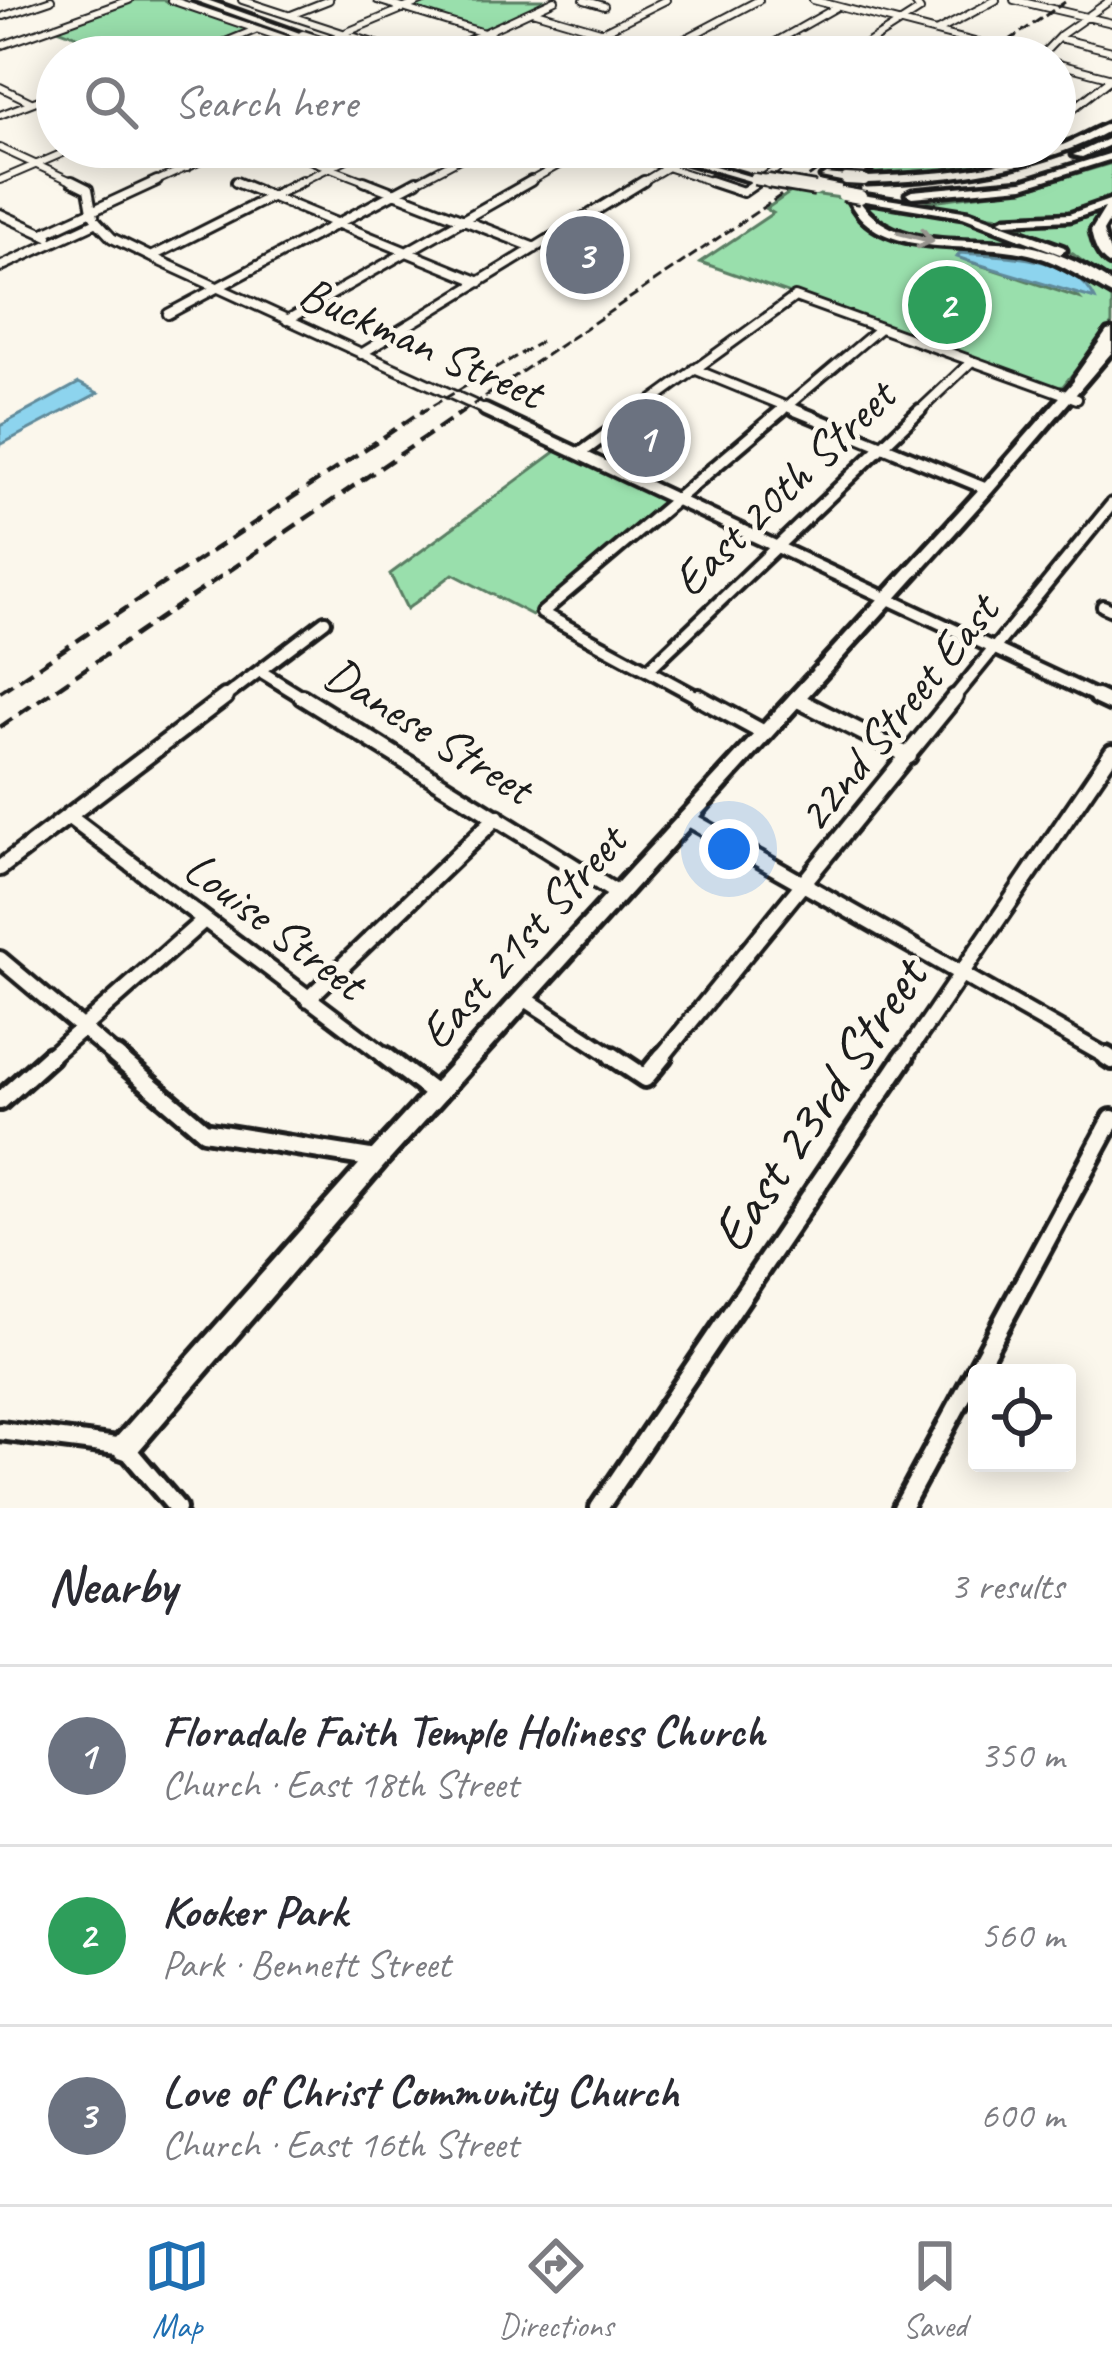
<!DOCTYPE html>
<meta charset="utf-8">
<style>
:root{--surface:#fff;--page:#f2f2f3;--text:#2b2b33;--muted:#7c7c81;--line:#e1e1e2;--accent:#1f6fb2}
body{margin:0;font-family:Caveat,sans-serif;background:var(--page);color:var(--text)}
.controls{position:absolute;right:36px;bottom:36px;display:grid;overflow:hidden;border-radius:12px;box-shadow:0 6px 30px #0003}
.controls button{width:108px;height:108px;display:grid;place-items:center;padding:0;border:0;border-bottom:3px solid var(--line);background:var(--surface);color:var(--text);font:60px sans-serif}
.you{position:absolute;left:729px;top:849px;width:42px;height:42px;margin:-30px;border:9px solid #fff;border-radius:50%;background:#1a73e8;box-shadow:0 0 0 18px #1a73e833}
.badge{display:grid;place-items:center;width:78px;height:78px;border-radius:50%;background:var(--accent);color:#fff;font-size:39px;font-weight:700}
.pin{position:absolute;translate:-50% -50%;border:6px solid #fff;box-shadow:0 3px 12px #0006}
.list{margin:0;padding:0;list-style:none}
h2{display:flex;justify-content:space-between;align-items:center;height:156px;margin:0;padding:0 48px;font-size:51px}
h2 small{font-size:39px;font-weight:400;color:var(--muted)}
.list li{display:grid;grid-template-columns:78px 1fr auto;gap:36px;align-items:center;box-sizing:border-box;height:180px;padding:0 48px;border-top:3px solid var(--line)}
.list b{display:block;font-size:45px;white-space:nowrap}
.list p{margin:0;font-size:39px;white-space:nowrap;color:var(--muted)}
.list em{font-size:39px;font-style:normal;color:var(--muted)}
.icon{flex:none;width:66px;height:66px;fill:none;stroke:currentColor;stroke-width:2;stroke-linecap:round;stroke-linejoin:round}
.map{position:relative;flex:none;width:1112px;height:1508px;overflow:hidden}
.search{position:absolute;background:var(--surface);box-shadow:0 6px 30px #0003;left:36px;right:36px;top:36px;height:132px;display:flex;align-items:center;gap:30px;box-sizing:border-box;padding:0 42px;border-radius:66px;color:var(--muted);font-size:45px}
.sheet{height:696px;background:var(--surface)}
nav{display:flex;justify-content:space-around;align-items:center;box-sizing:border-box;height:168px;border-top:3px solid var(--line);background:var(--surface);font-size:33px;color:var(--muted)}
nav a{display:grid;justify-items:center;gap:6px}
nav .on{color:var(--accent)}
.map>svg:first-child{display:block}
.green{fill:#99dfac;stroke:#5a7e64;stroke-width:3;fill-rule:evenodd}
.water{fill:#8dd4ee;stroke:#608a9a;stroke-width:3}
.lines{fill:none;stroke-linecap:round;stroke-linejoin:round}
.minor-far4-casing{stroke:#1c1c1c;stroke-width:10}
.minor-far3-casing{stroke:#1c1c1c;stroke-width:14}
.minor-far2-casing{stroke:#1c1c1c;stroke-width:18}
.minor-far1-casing{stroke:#1c1c1c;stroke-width:22}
.minor-casing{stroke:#1c1c1c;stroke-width:26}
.major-casing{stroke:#1c1c1c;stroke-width:10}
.highway-casing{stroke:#1c1c1c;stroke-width:9}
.minor-far4{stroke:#fbf7ec;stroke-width:6}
.minor-far3{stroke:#fbf7ec;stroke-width:8}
.minor-far2{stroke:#fbf7ec;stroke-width:10}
.minor-far1{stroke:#fbf7ec;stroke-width:14}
.minor{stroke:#fbf7ec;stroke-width:16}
.major{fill:#fbf7ec;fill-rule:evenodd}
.highway{fill:#fbf7ec;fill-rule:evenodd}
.rail-far1{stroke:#1c1c1c;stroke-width:3;stroke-dasharray:10 4.5;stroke-linecap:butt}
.rail{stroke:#1c1c1c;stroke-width:4.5;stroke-dasharray:15 8;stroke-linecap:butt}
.highway-bridge-far1-casing{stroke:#1c1c1c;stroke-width:15;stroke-linecap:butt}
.highway-bridge-casing{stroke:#1c1c1c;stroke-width:18;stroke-linecap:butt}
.highway-bridge-far1{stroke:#fbf7ec;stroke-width:10}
.highway-bridge{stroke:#fbf7ec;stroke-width:12}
.oneway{stroke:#97948e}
.labels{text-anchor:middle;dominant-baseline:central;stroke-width:10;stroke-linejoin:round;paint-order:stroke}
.street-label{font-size:48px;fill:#1c1c1c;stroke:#fbf7ec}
.near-street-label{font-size:57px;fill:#1c1c1c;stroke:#fbf7ec}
</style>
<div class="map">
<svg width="1112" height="1508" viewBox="0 0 1112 1508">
<rect width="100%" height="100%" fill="#fbf7ec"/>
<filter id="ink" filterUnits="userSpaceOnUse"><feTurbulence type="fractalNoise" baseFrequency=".00833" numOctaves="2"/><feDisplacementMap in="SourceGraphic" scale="24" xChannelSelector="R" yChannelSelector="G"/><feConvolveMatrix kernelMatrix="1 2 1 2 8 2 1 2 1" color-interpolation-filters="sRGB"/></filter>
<g filter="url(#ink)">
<path class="green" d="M 135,0 L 164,0 L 250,29 C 156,68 149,63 55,28 Z
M 432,0 L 550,0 L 484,31 L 411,9 Z
M 1088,133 C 1017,166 941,175 865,175 L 888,159 L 926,154 L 992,154 L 1055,147 L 1055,143 Z
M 1112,163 L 1112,198 C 1055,236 978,213 917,203 L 1029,188 Z
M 792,191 L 847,199 L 874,223 L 922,243 L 1045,256 L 1085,273 L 1112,299 L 1112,324 L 1063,386 L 1057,388 L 700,262 L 773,213 L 766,209 ZM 960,253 C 1022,257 1036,251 1079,298 L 971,262 L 958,256 Z
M 860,200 C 933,209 1005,220 1069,257 L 915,236 L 878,221 Z
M 1101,214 L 1094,228 L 1101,253 L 1112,265 L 1112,284 L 1073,254 L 1008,224 Z
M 558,450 L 669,501 L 532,615 L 453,574 L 407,609 L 390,574 Z"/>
<path class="water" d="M 960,253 C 1003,256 1073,254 1095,299 L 971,262 L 957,257 Z
M 79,383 L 98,393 L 0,445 L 0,426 Z"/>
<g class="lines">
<g class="minor-far4-casing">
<path id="minor-far4" d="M 171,0 L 339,57
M 242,0 L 416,57
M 377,0 L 513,42
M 584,0 L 604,6
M 813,0 L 1032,57
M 1014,0 L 1112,23
M 532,11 L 689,57
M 291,15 L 329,0
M 4,16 L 51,0
M 936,32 L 996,0
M 1059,38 L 1112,51
M 0,46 L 129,0
M 189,57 L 255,30
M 287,57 L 424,0
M 432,57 L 555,0
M 552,57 L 666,0
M 651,57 L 759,0
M 749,57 L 837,7
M 846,57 L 920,10 L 913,0
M 944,57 L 969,41
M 1040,57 L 1061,35 L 1111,0
M 1055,63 L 1112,78
M 0,87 L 31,102
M 0,115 L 57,93
M 1055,123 L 1112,78
M 137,147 L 187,168
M 276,147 L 372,184
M 605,147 L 719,184
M 0,148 L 78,184
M 0,180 L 77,147
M 236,182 L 242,184
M 150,184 L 232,147
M 296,184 L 371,147
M 412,184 L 482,147
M 525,184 L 591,147
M 639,184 L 666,168
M 754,184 L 810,147"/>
</g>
<g class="minor-far3-casing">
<path id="minor-far3" d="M 364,181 L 535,248
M 710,181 L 743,192 L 759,181
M 236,182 L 480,282
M 0,214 L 48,236
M 94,216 L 92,211 L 157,181
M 97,222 L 112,238 L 151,257 L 492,413
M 42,234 L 92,211 L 88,189 L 72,181
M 151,257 L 302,181
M 0,267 L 97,222
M 168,314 L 417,181
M 287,320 L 531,181
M 361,354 L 644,181
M 694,369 L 802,413
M 635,413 L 795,297 L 1077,399
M 779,413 L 880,328
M 917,413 L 972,361"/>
</g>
<g class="minor-far2-casing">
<path id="minor-far2" d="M 485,410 L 1104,700
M 795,410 L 987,489
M 581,453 L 640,410
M 1103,606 L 1112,610
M 648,670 L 920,410
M 260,671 L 307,700
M 221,700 L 325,621
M 703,700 L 542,613 L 782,410
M 952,700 L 1112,504"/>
</g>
<g class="minor-far1-casing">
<path id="minor-far1" d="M 302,697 L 618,894
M 698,697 L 764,733
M 1097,697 L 1112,704
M 796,699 L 909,756
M 68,816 L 389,1059
M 687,818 L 1111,1059
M 0,868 L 225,697
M 0,959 L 119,1059
M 524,998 L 617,1059
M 308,999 L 497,817
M 47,1059 L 204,920
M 660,1059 L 955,697
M 903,1059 L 1112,752"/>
</g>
<g class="minor-casing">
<path id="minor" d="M 116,1056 L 204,1131 L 376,1159
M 385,1056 L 436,1095
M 612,1056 L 645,1078 L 663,1056
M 1106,1056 L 1112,1060
M 0,1101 L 50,1056
M 0,1431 L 125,1447 L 177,1508
M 599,1508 L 905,1056
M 902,1508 L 1112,1119"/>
</g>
<g class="major-casing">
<path id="major" d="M 1112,341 L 1112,352 L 992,492 L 384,1166 L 134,1456 L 125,1459 L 116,1456 L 113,1447 L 116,1438 L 370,1152 L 982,486 L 1108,342 Z"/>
</g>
<g class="highway-casing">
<path id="highway" d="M 194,0 L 207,0 L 308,36 L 300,38 Z
M 354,43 L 389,55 L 391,57 L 377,57 L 351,48 L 349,46 Z
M 1112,122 L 1112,129 C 1036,171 952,180 867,183 L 861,180 L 867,177 C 929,174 993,171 1052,149 C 1073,142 1092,130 1112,122 Z
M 1112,137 L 1112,144 L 1082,157 L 1073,155 Z
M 633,147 L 650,147 L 759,179 L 750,181 Z
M 978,147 L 1035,147 L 1030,150 L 900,158 L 877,164 L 857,178 L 856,194 L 969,212 L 1064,247 L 1066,250 L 1060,254 L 963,217 L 859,200 C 892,252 967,236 1019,244 C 1050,249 1080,262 1107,280 L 1112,285 L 1112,295 C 1084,280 1061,262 1029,254 C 977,240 886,261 853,208 C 847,198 844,194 846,182 L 821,177 L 826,174 L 847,176 C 885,145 931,150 978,147 Z
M 1112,153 L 1112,159 L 1023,187 L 912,197 L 906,194 L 912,191 L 1022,181 Z
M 1112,199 L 1112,216 L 1103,231 C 1106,244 1112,253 1112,266 C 1098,259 1094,245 1091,231 L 1105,208 L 1070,220 L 1006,223 L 1000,220 L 1006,217 L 1069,214 Z
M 1112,330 L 1112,343 L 1084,384 L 1074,384 L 1074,378 L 1107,331 Z"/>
</g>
<use href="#minor-far4" class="minor-far4"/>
<use href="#minor-far3" class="minor-far3"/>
<use href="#minor-far2" class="minor-far2"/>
<use href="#minor-far1" class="minor-far1"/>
<use href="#minor" class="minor"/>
<use href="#major" class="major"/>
<use href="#highway" class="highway"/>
<path class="rail-far1" d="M 985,57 L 1068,0
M 420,413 L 544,340
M 461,413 L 852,147"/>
<path class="rail" d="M 0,692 L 424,410
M 0,727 L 465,410"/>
<g class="highway-bridge-far1-casing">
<path id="highway-bridge-far1" d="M 303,36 L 346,50
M 754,179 L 786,184
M 846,179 L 864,180"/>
</g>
<g class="highway-bridge-casing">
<path id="highway-bridge" d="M 768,181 L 815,189
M 843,194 L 860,197"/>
</g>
<use href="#highway-bridge-far1" class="highway-bridge-far1"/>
<use href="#highway-bridge" class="highway-bridge"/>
</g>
<defs><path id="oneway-shaft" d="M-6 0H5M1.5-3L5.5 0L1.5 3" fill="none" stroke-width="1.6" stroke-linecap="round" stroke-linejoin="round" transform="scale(3)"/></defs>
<use class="oneway" href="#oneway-shaft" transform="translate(916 237) rotate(14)"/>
</g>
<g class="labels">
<g class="street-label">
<text transform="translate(421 342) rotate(24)">Buckman Street</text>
<text transform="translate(783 488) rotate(-44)">East 20th Street</text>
<text transform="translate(897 713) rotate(-51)">22nd Street East</text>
<text transform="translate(429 730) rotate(32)">Danese Street</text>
<text transform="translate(275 925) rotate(37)">Louise Street</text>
<text transform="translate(522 937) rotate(-48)">East 21st Street</text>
</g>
<g class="near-street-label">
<text transform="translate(818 1105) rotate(-56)">East 23rd Street</text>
</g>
</g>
</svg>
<div class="controls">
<button><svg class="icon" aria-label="locate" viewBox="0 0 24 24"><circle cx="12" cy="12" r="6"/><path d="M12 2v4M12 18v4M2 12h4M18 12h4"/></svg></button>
</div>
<div class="you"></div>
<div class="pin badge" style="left:646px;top:438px;background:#6b7280">1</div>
<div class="pin badge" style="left:947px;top:305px;background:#2e9e5b">2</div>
<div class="pin badge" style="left:585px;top:255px;background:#6b7280">3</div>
<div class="search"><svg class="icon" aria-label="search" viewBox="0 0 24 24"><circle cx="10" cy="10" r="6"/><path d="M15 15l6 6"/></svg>Search here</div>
</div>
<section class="sheet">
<h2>Nearby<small>3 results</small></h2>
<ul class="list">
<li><span class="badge" style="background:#6b7280">1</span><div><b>Floradale Faith Temple Holiness Church</b><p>Church · East 18th Street</p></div><em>350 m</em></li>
<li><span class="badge" style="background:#2e9e5b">2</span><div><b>Kooker Park</b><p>Park · Bennett Street</p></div><em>560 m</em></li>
<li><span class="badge" style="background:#6b7280">3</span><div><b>Love of Christ Community Church</b><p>Church · East 16th Street</p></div><em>600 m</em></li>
</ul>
</section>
<nav>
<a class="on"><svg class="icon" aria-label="map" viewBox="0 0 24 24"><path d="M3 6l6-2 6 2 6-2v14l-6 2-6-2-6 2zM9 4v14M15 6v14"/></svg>Map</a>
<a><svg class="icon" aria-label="directions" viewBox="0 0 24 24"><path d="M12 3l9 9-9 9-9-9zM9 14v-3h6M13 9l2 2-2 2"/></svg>Directions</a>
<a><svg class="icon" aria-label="saved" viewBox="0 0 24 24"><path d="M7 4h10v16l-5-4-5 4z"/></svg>Saved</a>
</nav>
